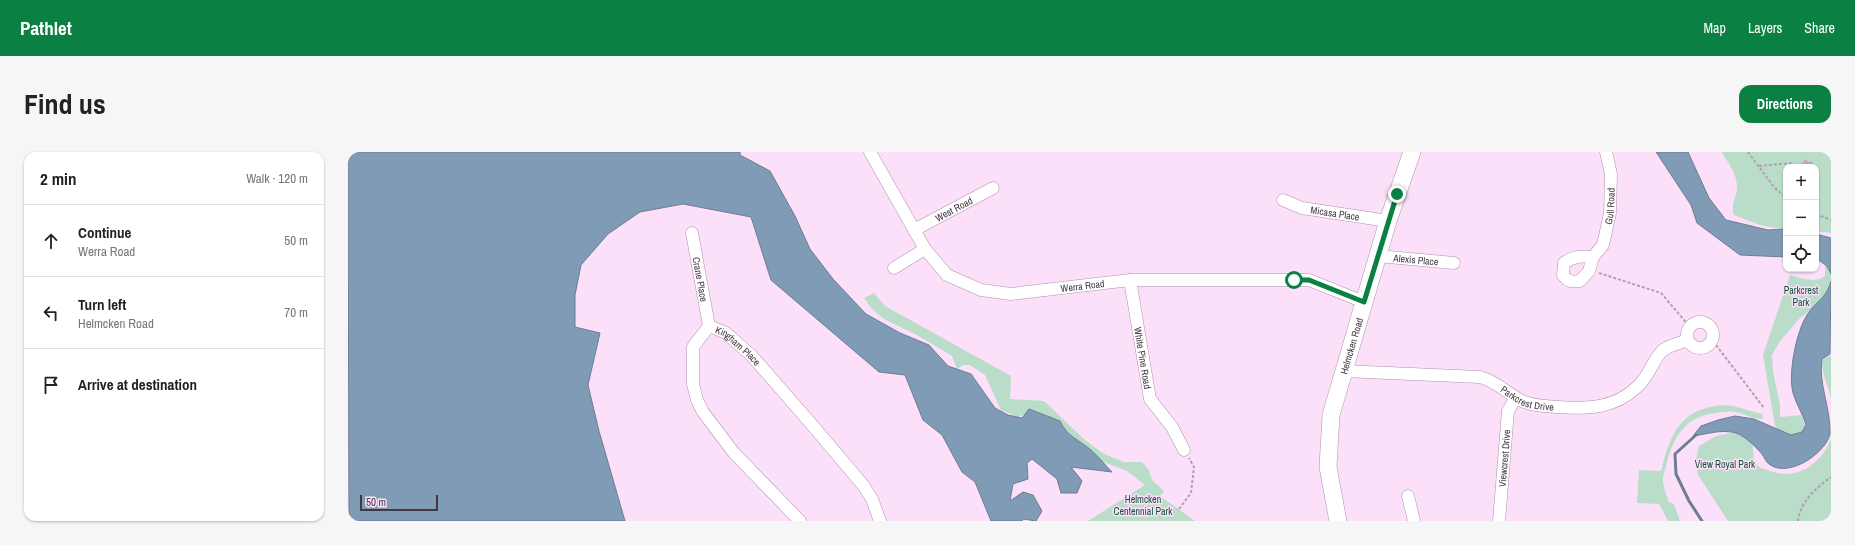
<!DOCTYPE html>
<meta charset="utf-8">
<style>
:root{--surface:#fff;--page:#f6f6f6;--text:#222;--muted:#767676;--line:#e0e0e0;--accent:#0b8043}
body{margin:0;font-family:"Archivo Narrow",sans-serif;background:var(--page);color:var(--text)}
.controls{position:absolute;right:12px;top:12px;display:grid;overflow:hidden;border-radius:8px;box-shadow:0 1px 3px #0004}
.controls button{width:36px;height:36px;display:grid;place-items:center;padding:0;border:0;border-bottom:1px solid var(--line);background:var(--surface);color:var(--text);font:20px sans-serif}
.scale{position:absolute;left:12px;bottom:10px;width:78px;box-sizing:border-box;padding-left:4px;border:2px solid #433842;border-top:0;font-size:11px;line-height:14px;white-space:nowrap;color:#433842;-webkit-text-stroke:3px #fce0fa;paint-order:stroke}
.stop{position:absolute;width:12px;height:12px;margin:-9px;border:3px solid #0b8043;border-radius:50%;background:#fff}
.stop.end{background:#0b8043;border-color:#fff;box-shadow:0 1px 4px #0008}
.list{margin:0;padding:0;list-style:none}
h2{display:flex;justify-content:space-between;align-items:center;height:52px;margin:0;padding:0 16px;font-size:17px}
h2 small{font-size:13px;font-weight:400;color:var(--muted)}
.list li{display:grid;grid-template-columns:26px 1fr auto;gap:12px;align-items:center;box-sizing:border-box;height:72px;padding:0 16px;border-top:1px solid var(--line)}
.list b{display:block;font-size:15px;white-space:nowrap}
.list p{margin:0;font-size:13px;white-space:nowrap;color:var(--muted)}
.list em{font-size:13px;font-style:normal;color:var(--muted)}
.icon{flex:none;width:22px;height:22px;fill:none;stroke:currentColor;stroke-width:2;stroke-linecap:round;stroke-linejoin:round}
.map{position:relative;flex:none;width:1483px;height:369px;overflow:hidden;border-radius:12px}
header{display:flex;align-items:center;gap:24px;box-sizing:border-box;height:56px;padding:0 20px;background:var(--accent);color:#fff}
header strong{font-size:19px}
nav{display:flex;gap:22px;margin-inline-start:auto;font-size:14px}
.intro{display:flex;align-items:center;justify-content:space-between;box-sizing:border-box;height:96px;padding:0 24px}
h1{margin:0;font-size:28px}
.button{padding:10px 18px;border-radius:12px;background:var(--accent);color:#fff;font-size:14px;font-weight:700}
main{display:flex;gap:24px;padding:0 24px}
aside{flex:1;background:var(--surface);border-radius:12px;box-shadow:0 1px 3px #0004}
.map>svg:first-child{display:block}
.green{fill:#b9ddc9}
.water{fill:#809bb5;stroke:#6e7d92}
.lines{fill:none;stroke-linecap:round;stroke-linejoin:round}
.stream{stroke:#6e7d92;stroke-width:3}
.building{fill:#c5aac3;filter:url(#shadow)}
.street-casing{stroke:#ac92ab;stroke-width:13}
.secondary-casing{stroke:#ac92ab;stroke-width:18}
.path{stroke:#b39eb2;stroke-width:2;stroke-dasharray:3 2;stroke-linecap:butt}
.street{stroke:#fff;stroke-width:12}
.secondary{stroke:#fff;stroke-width:17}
.route{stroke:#0b8043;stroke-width:5}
.labels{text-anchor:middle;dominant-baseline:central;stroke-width:3;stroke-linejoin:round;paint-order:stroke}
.street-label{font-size:10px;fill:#433842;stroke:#fce0fa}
.park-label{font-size:10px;fill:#125338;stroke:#fce0fa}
</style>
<header>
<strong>Pathlet</strong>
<nav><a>Map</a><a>Layers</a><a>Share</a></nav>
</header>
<div class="intro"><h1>Find us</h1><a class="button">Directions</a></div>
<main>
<aside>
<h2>2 min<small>Walk · 120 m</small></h2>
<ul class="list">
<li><svg class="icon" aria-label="ahead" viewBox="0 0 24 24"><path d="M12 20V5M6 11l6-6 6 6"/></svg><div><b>Continue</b><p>Werra Road</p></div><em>50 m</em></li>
<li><svg class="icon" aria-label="left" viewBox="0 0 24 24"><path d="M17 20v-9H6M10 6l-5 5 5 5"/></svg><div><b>Turn left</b><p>Helmcken Road</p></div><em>70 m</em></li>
<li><svg class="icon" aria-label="arrive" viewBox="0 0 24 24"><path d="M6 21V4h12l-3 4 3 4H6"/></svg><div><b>Arrive at destination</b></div></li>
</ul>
</aside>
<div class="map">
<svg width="1483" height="369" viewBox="0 0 1483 369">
<defs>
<filter id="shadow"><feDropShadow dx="4.5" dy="2.5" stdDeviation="0" flood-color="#0004"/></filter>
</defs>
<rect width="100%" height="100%" fill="#fce0fa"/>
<path class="green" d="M 1374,0 L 1483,0 L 1483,81 L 1468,79 L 1468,15 L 1438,15 L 1438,78 L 1412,73 L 1386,63 C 1382,53 1389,45 1389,35 C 1389,22 1380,11 1374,0 Z
M 1483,111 L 1483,142 L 1452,166 L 1432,189 L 1424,203 L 1425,220 L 1432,253 L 1432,265 L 1453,263 L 1459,279 L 1437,287 L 1427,274 L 1415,203 L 1442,123 C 1454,126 1466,132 1477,124 L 1477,112 Z
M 526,141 L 537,154 L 663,224 L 662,247 L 696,249 L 737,288 L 756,302 L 776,310 L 794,310 L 801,318 L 804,328 L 816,339 L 812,344 L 847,369 L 740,369 L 797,333 L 779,319 L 753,309 L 678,262 L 670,265 L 653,258 L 637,223 L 622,213 L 615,213 L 609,217 L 604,204 L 569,183 L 536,167 L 524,157 L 516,146 Z
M 1483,204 L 1483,247 C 1480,231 1474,225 1474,209 L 1477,206 Z
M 1373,253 L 1385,254 L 1414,262 L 1415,267 C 1407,267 1400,264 1392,261 C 1385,259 1375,260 1368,261 C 1336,264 1324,287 1318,315 C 1317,319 1315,322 1315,326 C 1315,334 1318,343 1321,350 L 1326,352 L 1332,369 L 1320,369 L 1311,352 L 1289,351 L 1291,318 L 1313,319 C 1322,283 1331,258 1373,253 Z
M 1383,281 C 1416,282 1399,303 1410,314 C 1413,317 1418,317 1422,319 C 1449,329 1473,312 1483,287 L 1483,369 L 1380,369 L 1350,323 L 1348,308 L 1351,294 L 1368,284 Z"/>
<path class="water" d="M 0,0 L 392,0 L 392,3 L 422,19 L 447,64 L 462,97 L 485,127 L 518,162 L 552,181 L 581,193 L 600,214 L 623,222 L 647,256 L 660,263 L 674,266 L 681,257 L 712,269 C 720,286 731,287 744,299 C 751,305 757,313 764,320 L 723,315 L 734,329 L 729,341 L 713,341 L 709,327 L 684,307 L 679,311 L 680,327 L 665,332 L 662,349 L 675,340 L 685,343 L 694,359 L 688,369 L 675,367 L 674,369 L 643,369 L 627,330 L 614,320 L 594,283 L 575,268 L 557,223 L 531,220 L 423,128 L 403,65 L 335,52 L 292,60 L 260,82 L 233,113 L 227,143 L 227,175 L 252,181 L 240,233 L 251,279 L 277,369 L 1,369 Z
M 1308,0 L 1340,0 L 1361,46 L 1378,68 L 1420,78 L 1438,77 L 1438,105 L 1392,103 L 1349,71 L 1343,53 Z
M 1468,82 L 1483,86 L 1483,122 L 1479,114 L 1468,106 Z
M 1483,129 L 1482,202 L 1474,207 C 1470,232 1483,256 1482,282 C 1478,301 1440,327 1421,312 C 1418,310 1416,305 1414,302 C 1408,295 1397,284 1388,281 C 1373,277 1360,282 1345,284 L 1353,274 L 1370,268 L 1387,264 L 1406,267 L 1443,283 L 1454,280 L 1458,273 C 1455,262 1448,252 1445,241 C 1440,222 1448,180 1459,163 C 1467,150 1479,146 1483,129 Z"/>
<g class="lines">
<path class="stream" d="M 1348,283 L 1327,302 L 1328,322 L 1341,349 L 1354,369"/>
</g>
<path class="building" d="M 1458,7 L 1465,15 L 1453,15 L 1452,13 Z"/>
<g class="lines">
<g class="street-casing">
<g id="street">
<path id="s1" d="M 522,0 L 577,97 L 599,123 L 633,138 L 663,142 L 782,128 L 961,128 L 1016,150"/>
<path id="s2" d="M 935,48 L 954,56 L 1040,69"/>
<path id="s3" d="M 566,78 L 645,36"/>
<path id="s4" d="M 344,81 L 361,174"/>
<path id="s5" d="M 1030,104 L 1106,111"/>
<path id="s6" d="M 1245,105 C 1233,104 1225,104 1216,111 L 1215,123 C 1220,130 1224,130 1232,129 L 1241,119 L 1245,105 L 1255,93 L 1262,61 L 1263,22 L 1258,0"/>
<path d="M 546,116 L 577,97"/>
<path id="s7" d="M 782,128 L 802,247 L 824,275 L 836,298"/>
<circle cx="1352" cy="183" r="13"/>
<path id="s8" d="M 995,219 L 1132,225 C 1148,229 1159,241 1174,249 C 1185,254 1197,254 1209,255 C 1239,257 1266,257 1289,235 C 1301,225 1305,207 1315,198 C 1322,193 1332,191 1340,188"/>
<path d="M 1060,344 L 1066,369"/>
<path id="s9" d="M 452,369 L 386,301 L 355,260 L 349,248 L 345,232 L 345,195 L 361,174 L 378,181 L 404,204 L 465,274 L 515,333 L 524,347 L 532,369"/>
<path id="s10" d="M 1151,369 L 1160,259 L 1168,246"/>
</g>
</g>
<g class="secondary-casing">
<g id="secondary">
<path id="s11" d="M 990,369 L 980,315 L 983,263 L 1040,69 L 1064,0"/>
</g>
</g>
<path class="path" d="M 1400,0 L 1426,35 L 1438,46
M 1411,14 L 1443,11 L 1451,15
M 1468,62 L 1483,68
M 1251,121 L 1313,141 L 1342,175
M 1364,190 L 1368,193 L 1416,256
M 831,357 L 843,341 L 846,315 L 841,306
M 1450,369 C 1452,350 1468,336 1483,325"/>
<use href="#street" class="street"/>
<use href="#secondary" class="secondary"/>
</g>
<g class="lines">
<path class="route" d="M 946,128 L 961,128 L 1016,150 L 1049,42"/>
</g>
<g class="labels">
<g class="street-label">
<text stroke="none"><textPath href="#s6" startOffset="145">Gull Road</textPath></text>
<text stroke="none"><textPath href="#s3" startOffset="45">West Road</textPath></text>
<text stroke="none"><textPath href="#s2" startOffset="54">Micasa Place</textPath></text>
<text stroke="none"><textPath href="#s5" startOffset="38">Alexis Place</textPath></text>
<text stroke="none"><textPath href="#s4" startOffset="47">Crane Place</textPath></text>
<text stroke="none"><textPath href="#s1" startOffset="285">Werra Road</textPath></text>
<text stroke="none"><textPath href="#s11" startOffset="179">Helmcken Road</textPath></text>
<text stroke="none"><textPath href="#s9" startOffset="275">Kingham Place</textPath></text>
<text stroke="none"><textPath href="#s7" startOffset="79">White Pine Road</textPath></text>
<text stroke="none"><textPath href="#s8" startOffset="190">Parkcrest Drive</textPath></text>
<text stroke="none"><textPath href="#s10" startOffset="63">Viewcrest Drive</textPath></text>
</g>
<g class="park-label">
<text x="1453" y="138">Parkcrest<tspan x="1453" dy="12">Park</tspan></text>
<text x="1377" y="312">View Royal Park</text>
<text x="795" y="347">Helmcken<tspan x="795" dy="12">Centennial Park</tspan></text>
</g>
</g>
</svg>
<div class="controls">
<button>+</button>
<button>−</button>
<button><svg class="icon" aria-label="locate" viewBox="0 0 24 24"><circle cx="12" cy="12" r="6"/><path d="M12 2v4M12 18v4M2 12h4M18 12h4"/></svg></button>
</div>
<div class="scale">50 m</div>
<div class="stop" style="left:946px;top:128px"></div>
<div class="stop end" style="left:1049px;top:42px"></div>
</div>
</main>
